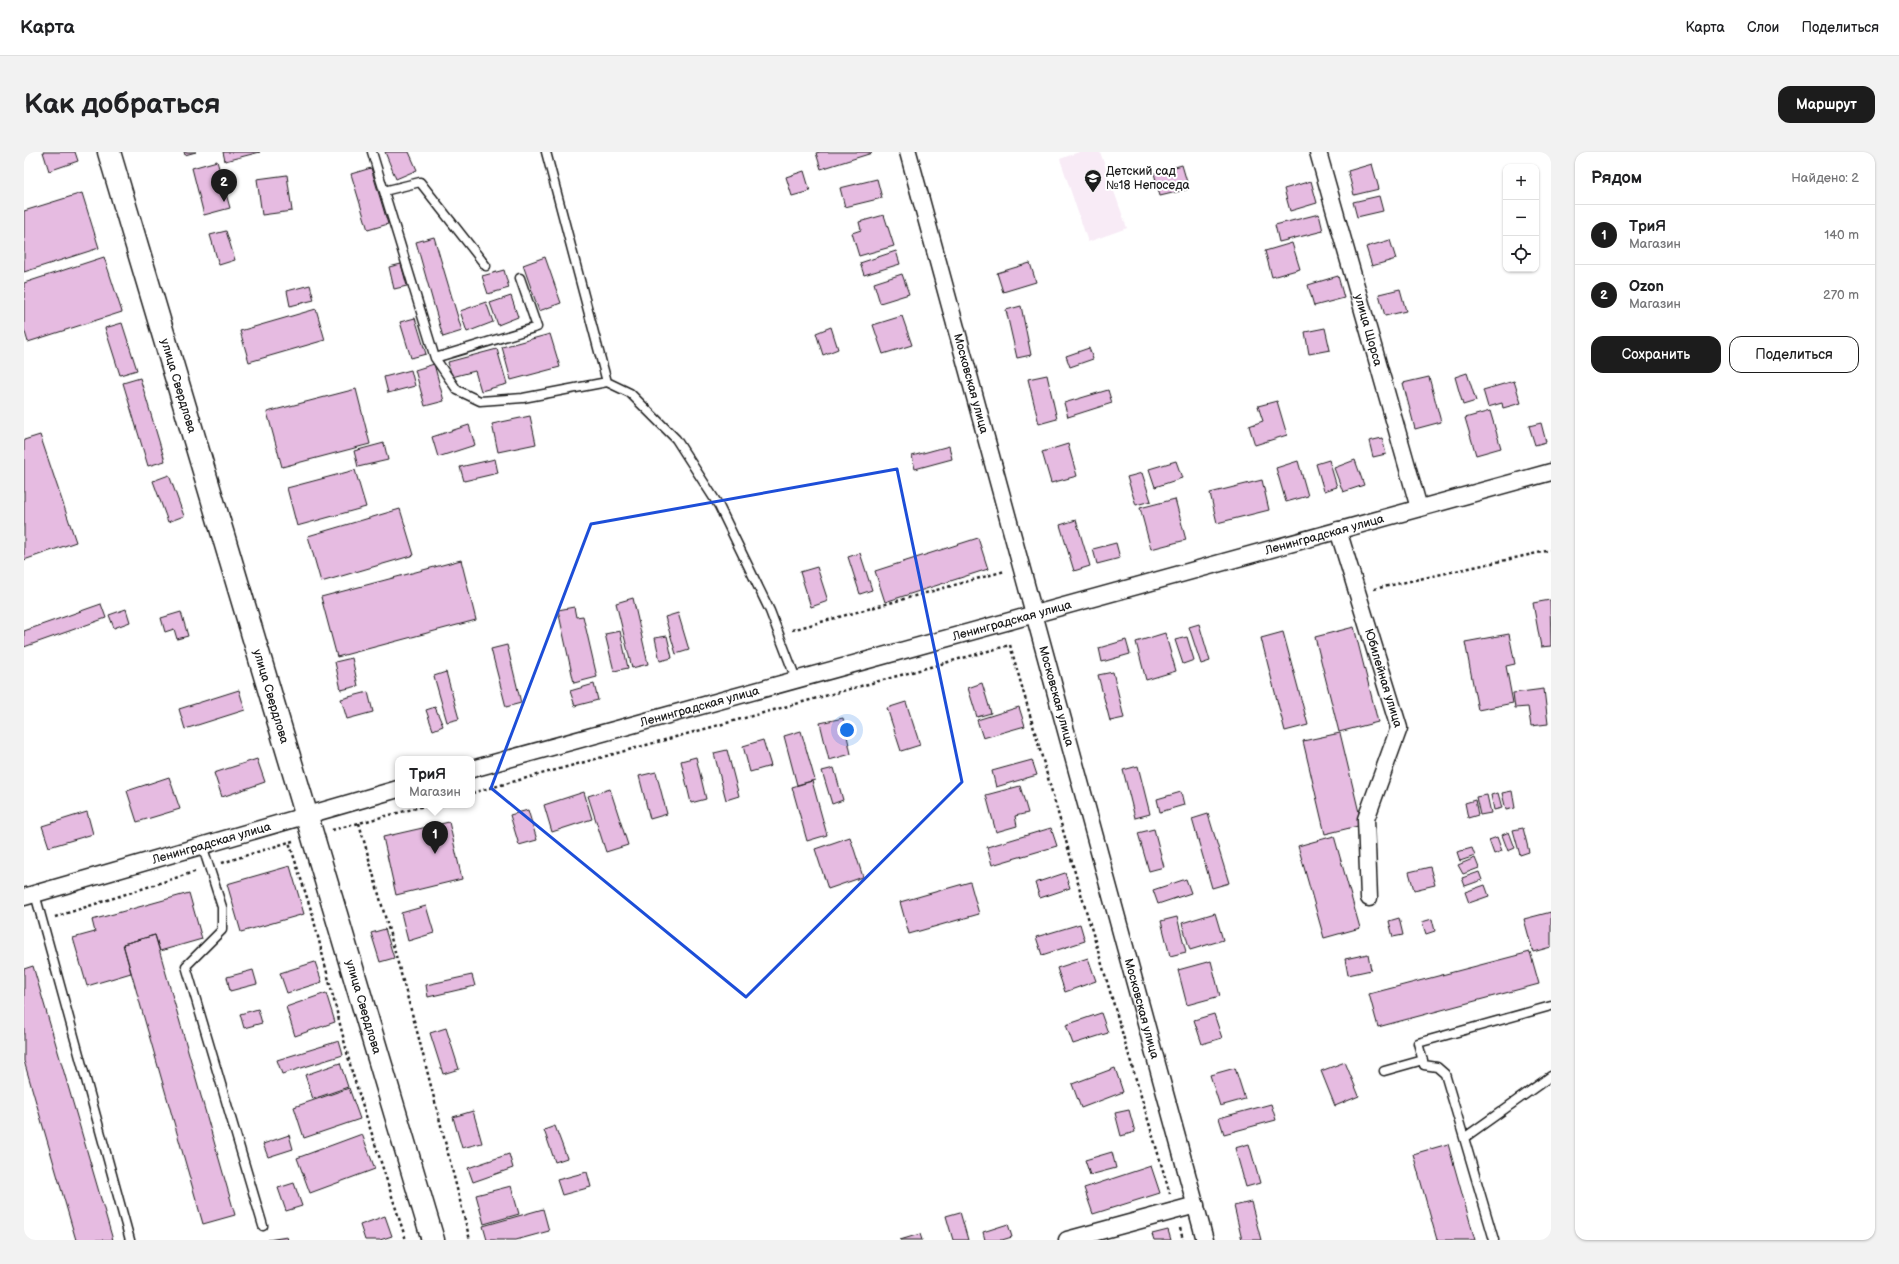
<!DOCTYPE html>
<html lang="ru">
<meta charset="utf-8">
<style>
:root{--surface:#fff;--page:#f2f2f2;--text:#202124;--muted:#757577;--line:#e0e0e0;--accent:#1c1c1c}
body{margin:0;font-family:"Balsamiq Sans",sans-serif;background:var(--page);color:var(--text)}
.controls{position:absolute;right:12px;top:12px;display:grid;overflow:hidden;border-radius:8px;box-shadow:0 1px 3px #0004}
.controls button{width:36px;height:36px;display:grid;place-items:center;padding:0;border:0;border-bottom:1px solid var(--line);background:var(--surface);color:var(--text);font:20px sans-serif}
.you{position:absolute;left:823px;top:578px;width:14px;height:14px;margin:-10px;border:3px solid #fff;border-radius:50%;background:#1a73e8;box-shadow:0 0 0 6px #1a73e833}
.badge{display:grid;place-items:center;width:26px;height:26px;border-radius:50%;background:var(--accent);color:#fff;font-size:13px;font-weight:700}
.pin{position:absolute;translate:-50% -33px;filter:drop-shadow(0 1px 2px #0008)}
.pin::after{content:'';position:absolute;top:21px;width:14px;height:12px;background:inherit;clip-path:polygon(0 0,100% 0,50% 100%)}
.popup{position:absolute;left:371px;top:604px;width:80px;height:52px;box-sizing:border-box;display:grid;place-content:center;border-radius:8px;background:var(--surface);filter:drop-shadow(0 1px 3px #0005);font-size:13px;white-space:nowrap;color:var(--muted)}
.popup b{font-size:15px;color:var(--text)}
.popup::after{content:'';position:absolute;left:50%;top:100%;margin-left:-8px;border:8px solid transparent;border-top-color:var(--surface)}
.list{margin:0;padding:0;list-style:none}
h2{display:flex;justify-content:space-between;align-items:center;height:52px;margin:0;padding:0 16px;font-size:17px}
h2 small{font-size:13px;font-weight:400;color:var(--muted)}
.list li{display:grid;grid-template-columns:26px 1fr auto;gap:12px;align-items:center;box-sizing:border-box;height:60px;padding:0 16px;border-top:1px solid var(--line)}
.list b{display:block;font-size:15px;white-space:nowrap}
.list p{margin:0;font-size:13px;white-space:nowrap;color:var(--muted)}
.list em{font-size:13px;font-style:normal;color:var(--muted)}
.actions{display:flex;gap:8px;padding:12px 16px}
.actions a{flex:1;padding:9px 0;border:1px solid var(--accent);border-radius:12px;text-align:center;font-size:14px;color:var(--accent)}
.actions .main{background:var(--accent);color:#fff}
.icon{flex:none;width:22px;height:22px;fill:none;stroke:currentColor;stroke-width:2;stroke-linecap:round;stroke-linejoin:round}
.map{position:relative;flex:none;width:1527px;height:1088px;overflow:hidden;border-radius:12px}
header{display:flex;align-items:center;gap:24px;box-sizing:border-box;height:56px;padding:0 20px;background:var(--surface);border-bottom:1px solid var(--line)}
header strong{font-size:19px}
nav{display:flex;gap:22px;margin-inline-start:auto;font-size:14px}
.intro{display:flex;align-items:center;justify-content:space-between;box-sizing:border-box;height:96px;padding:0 24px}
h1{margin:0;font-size:28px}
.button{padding:10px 18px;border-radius:12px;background:var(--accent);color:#fff;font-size:14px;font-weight:700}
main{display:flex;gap:24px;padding:0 24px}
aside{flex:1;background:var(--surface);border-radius:12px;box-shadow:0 1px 3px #0004}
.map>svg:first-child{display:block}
.built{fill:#f8ebf6}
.building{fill:#e6bbe1;stroke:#1c1c1c}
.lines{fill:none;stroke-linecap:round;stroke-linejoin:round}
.lane-casing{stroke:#1c1c1c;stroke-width:11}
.street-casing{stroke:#1c1c1c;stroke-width:19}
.secondary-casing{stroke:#1c1c1c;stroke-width:25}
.path{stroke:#1c1c1c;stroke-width:2.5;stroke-dasharray:3 3;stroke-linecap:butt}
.lane{stroke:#fff;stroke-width:8}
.street{stroke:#fff;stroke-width:16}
.secondary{stroke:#fff;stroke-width:22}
.marked{fill:none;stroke:#1d4ed8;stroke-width:3;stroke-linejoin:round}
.labels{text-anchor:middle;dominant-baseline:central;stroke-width:4;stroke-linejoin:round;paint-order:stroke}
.poi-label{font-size:12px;fill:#1c1c1c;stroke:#fff;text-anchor:start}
.street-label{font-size:12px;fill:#1c1c1c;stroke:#fff}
</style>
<header>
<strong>Карта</strong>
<nav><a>Карта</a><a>Слои</a><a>Поделиться</a></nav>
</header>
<div class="intro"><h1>Как добраться</h1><a class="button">Маршрут</a></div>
<main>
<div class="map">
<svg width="1527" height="1088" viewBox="0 0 1527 1088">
<rect width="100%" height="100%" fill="#fff"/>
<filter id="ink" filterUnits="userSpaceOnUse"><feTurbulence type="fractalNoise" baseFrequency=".025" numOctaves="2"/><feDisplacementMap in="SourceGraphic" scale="8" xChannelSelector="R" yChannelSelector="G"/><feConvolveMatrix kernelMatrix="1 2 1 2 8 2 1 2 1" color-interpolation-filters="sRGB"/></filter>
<g filter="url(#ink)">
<path class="built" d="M 1055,0 L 1076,0 L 1103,76 L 1064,90 L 1036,7 Z"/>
<path class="building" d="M 19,0 L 51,0 L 54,9 L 25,19 Z
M 160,0 L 172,0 L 161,3 Z
M 199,0 L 236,0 L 201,9 Z
M 361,0 L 385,0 L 393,18 L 372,27 Z
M 796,0 L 847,0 L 848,1 L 797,17 L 792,1 Z
M 193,9 L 206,56 L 180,63 L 168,16 Z
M 1348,12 L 1355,37 L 1330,43 L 1324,19 Z
M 1158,13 L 1165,37 L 1136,44 L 1130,21 Z
M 347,16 L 364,72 L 344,78 L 327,22 Z
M 780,19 L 786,39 L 768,44 L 762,25 Z
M 263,23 L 268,59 L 238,63 L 233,27 Z
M 853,27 L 858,46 L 821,55 L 816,36 Z
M 1287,29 L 1293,51 L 1266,59 L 1260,37 Z
M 58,41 L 75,96 L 0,120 L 0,59 Z
M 1355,44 L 1359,59 L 1333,65 L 1329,50 Z
M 1295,62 L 1299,79 L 1255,90 L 1251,73 Z
M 860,63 L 870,94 L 835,104 L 828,81 L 837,78 L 835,70 Z
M 202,79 L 211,108 L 195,113 L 186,83 Z
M 410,85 L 438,179 L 419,185 L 392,90 Z
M 1366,88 L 1372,107 L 1348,114 L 1342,95 Z
M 1268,91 L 1276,117 L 1248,125 L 1241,99 Z
M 872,99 L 876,112 L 840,123 L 836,111 Z
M 80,105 L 98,160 L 4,190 L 0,177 L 0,131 Z
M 521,105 L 537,151 L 515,159 L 499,113 Z
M 1006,111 L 1012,130 L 979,140 L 973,121 Z
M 377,112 L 383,134 L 370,137 L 365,115 Z
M 480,118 L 485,136 L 464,142 L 458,124 Z
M 878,122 L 885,142 L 856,151 L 850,131 Z
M 1314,124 L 1320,146 L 1290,154 L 1284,133 Z
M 286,133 L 290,148 L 266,154 L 263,139 Z
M 1376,137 L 1382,159 L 1361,164 L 1355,142 Z
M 487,144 L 494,165 L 474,173 L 466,151 Z
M 462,150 L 469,170 L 443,180 L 436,159 Z
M 997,154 L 1007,203 L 993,206 L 982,158 Z
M 292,157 L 301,188 L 225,210 L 216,179 Z
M 878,164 L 888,193 L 859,202 L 849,173 Z
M 391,166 L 402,202 L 387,206 L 376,170 Z
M 98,171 L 113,218 L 96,223 L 81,176 Z
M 807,175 L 814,197 L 799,203 L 792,181 Z
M 1301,176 L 1306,198 L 1285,202 L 1281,180 Z
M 526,182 L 536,215 L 487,228 L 478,195 Z
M 1065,196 L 1069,207 L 1046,215 L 1042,204 Z
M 473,197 L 483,232 L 457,239 L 451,219 L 428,225 L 424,210 Z
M 410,212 L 420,249 L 401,254 L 391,218 Z
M 387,218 L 391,234 L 364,241 L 360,225 Z
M 1443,221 L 1452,249 L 1439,253 L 1431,225 Z
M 1023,223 L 1033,267 L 1015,272 L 1004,227 Z
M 1405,225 L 1417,270 L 1391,277 L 1379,231 Z
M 116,226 L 141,309 L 124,314 L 99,231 Z
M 1490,229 L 1497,251 L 1479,256 L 1478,251 L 1464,255 L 1459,238 Z
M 332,237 L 346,292 L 258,315 L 243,260 Z
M 1084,238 L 1088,251 L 1044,265 L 1040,251 Z
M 1253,249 L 1263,283 L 1231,293 L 1225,274 L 1239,269 L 1234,254 Z
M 1466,259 L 1477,296 L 1452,303 L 1441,266 Z
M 506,264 L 512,292 L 474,300 L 468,272 Z
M 1517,271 L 1522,290 L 1511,293 L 1505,274 Z
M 445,273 L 451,293 L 414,305 L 408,285 Z
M 16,283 L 52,390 L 0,408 L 0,288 Z
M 1358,286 L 1362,302 L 1349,305 L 1345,289 Z
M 360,291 L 364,308 L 334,315 L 330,299 Z
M 1044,292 L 1053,324 L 1027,331 L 1018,300 Z
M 925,294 L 928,307 L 891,317 L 888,304 Z
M 471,307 L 474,321 L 440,329 L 436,315 Z
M 1305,308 L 1313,335 L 1300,339 L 1292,312 Z
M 1331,308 L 1340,333 L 1319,340 L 1310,316 Z
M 1152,309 L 1158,326 L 1131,335 L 1125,317 Z
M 1274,309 L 1284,344 L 1262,350 L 1252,316 Z
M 331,318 L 342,355 L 273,374 L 263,336 Z
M 1118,321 L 1127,349 L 1112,353 L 1103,325 Z
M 145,323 L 160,364 L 144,370 L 129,329 Z
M 1238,328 L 1245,358 L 1193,371 L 1186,341 Z
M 1151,347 L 1162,388 L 1127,397 L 1116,356 Z
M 376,357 L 390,403 L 297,430 L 284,384 Z
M 1052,368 L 1066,414 L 1050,419 L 1036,373 Z
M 954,386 L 964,417 L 861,450 L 851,419 Z
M 1092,391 L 1096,406 L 1073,412 L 1069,397 Z
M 836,401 L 848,438 L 836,442 L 824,405 Z
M 437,408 L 452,468 L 313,505 L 297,445 Z
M 793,415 L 804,449 L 787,455 L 776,420 Z
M 609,446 L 624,512 L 608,516 L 592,451 Z
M 1526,448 L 1527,494 L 1517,495 L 1509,451 Z
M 77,452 L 82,466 L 0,495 L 0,479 Z
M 550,455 L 552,465 L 559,464 L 573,525 L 550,531 L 534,458 Z
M 102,457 L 106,470 L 90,476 L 85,463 Z
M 157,460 L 164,484 L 153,487 L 150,477 L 141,480 L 137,466 Z
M 654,461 L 665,498 L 652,502 L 641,465 Z
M 1175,472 L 1186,509 L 1177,512 L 1165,475 Z
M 1330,475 L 1354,570 L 1315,580 L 1291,485 Z
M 596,479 L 604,516 L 590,519 L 581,482 Z
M 1259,480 L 1284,573 L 1261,579 L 1237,486 Z
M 1141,481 L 1152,519 L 1122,528 L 1112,490 Z
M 1485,482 L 1491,512 L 1482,514 L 1489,551 L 1454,558 L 1441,490 Z
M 643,484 L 648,506 L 636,509 L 631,486 Z
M 1163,485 L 1170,508 L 1159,512 L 1151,488 Z
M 1102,488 L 1106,502 L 1078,510 L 1075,496 Z
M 483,493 L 497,551 L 482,555 L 467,497 Z
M 328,506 L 334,534 L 317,538 L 311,510 Z
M 422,520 L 435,567 L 423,570 L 410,524 Z
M 1089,520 L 1100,566 L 1086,569 L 1074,523 Z
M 958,531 L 967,561 L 953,565 L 944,536 Z
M 570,532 L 574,548 L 551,554 L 546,539 Z
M 1520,537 L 1524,572 L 1507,574 L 1504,555 L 1491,556 L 1489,541 Z
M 215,538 L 221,558 L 161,577 L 155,557 Z
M 344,540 L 349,560 L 323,567 L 317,547 Z
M 882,550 L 896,593 L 877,599 L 863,556 Z
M 411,555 L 419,574 L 409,578 L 402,558 Z
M 995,555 L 1001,574 L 959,586 L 953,568 Z
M 819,566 L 827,602 L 805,608 L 796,571 Z
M 777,579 L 791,628 L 773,633 L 760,584 Z
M 1316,581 L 1338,673 L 1301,682 L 1279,589 Z
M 739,588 L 747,614 L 726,620 L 719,594 Z
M 703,598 L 715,644 L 702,648 L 690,601 Z
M 672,605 L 682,647 L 667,651 L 657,609 Z
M 233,607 L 241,630 L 198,645 L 190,621 Z
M 1008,608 L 1013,623 L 972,635 L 968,619 Z
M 1114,614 L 1126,662 L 1111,666 L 1099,618 Z
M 810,616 L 819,648 L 808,652 L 798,619 Z
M 632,620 L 643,662 L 626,667 L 615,624 Z
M 145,625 L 156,657 L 113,670 L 103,639 Z
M 788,629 L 803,683 L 783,689 L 768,635 Z
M 996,634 L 1004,661 L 991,664 L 993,674 L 972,680 L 962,643 Z
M 586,637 L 604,693 L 582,700 L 564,644 Z
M 1488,639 L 1491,656 L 1482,658 L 1478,641 Z
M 560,640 L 568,667 L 528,680 L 520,653 Z
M 1157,640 L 1160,653 L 1136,660 L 1133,647 Z
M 1474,641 L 1478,656 L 1470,658 L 1467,643 Z
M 1463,643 L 1467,661 L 1456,663 L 1452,645 Z
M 1451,648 L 1454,663 L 1444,666 L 1441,651 Z
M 504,658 L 513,688 L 495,693 L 486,663 Z
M 63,660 L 69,682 L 25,695 L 18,674 Z
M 1184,662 L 1205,731 L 1188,736 L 1168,667 Z
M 425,670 L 438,727 L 372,743 L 359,685 Z
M 1027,676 L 1033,694 L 968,713 L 963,695 Z
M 1499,676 L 1505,700 L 1496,703 L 1489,678 Z
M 1130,677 L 1140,715 L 1125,719 L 1114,681 Z
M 1485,680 L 1491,696 L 1484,699 L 1478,683 Z
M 1310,684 L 1336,776 L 1300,786 L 1274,694 Z
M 826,685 L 839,725 L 804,737 L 791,697 Z
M 1473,685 L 1478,699 L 1470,702 L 1465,688 Z
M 1448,696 L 1451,704 L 1436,709 L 1433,700 Z
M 1451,706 L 1455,716 L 1439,722 L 1434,713 Z
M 266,714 L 280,762 L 217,780 L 203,732 Z
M 1406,715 L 1411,733 L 1390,738 L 1385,720 Z
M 1455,720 L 1458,728 L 1441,734 L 1438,726 Z
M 1041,721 L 1046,736 L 1016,746 L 1011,731 Z
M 1162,727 L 1167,741 L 1134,752 L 1129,738 Z
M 946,730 L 955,762 L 885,782 L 876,750 Z
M 1461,733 L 1465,744 L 1445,751 L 1441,740 Z
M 165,741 L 178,787 L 136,799 L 131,783 L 99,792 L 107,821 L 63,834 L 49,786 L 71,780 L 68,768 Z
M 402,754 L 410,781 L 384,789 L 377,761 Z
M 1527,760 L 1527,795 L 1509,800 L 1500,767 Z
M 1191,761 L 1199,788 L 1166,798 L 1158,771 Z
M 1153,765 L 1162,800 L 1146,804 L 1137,769 Z
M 1375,766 L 1379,783 L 1369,785 L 1365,769 Z
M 1408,767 L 1411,779 L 1402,782 L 1398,770 Z
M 1056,772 L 1061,789 L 1018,803 L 1012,785 Z
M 361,777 L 370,806 L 356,810 L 347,781 Z
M 131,783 L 211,1063 L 179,1072 L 99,792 Z
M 1506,800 L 1515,832 L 1354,875 L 1345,842 Z
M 1344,802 L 1347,818 L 1324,823 L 1321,807 Z
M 1064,806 L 1072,829 L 1041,840 L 1033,816 Z
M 1187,809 L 1196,844 L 1163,853 L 1154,818 Z
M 291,810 L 298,830 L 263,841 L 256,821 Z
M 9,814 L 89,1088 L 52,1088 L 0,909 L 0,817 Z
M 229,818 L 233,832 L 206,839 L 203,825 Z
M 448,823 L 451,834 L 404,845 L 402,833 Z
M 302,841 L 311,870 L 271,884 L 262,855 Z
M 234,857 L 238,871 L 220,876 L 216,862 Z
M 1077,861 L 1084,881 L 1049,892 L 1042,873 Z
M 1190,862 L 1198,886 L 1178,892 L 1170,868 Z
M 422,876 L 435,917 L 419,922 L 406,881 Z
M 315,889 L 319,903 L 258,922 L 253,908 Z
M 1321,910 L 1335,944 L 1311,954 L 1297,919 Z
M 316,911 L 324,935 L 289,947 L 281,923 Z
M 1091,916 L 1099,940 L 1057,956 L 1048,932 Z
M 1211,916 L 1221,947 L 1196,954 L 1186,923 Z
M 325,936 L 336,967 L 280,986 L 270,955 Z
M 1247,952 L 1252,968 L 1200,982 L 1195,966 Z
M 1105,958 L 1111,980 L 1097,984 L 1091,961 Z
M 449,959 L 458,991 L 438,996 L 429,965 Z
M 531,974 L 543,1006 L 531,1010 L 520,978 Z
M 338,982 L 351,1017 L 286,1041 L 273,1006 Z
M 265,983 L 269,997 L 244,1005 L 239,992 Z
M 1225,992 L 1236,1031 L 1222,1035 L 1211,996 Z
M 1424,992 L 1451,1088 L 1413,1088 L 1389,1002 Z
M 1088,1000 L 1092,1016 L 1066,1023 L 1061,1008 Z
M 485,1002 L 489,1016 L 449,1030 L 444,1016 Z
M 1127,1014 L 1136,1041 L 1069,1062 L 1060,1036 Z
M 563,1020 L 567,1035 L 538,1043 L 533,1028 Z
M 270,1031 L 278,1054 L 262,1059 L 254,1036 Z
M 487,1034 L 495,1062 L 460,1072 L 452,1043 Z
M 1227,1050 L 1237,1088 L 1218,1088 L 1210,1054 Z
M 519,1057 L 525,1079 L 492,1088 L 463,1088 L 459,1074 Z
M 936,1060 L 944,1088 L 929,1088 L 922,1064 Z
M 361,1064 L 368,1084 L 356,1088 L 341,1088 L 336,1073 Z
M 984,1072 L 988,1085 L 978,1088 L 961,1088 L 959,1080 Z
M 1144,1078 L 1147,1088 L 1130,1088 L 1128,1082 Z
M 896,1082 L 898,1088 L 876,1088 Z
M 263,1085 L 264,1088 L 244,1088 Z"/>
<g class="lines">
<g class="lane-casing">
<path id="lane" d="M 348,0 L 411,206 L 433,238 L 456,249 L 499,246 L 583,230 L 606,241 L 652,287 L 695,354 L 746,459 L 772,527
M 522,0 L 583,230
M 360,39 L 396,30 L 462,114
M 411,206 L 513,175 L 496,126
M 178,693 L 198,755 L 198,778 L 162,814 L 239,1074
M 11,742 L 106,1088
M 1360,919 L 1399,908
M 1440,986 L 1421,922 L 1413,915 L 1400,913 L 1394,891 L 1527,854
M 1470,1088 L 1440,986 L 1527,924"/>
</g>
<g class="street-casing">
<g id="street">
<path id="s1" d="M 884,0 L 1181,1088"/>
<path id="s2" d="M 1294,0 L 1395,356"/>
<path id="s3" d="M 1314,378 L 1375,576 L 1342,667 L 1345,746"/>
<path id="s4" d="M 448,617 L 1527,320"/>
<path id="s5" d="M 0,745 L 374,637"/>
<path d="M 1043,1088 L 1172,1053"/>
</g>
</g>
<g class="secondary-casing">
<g id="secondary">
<path id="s6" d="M 85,0 L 409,1088"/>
</g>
</g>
<path class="path" d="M 1350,437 L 1527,398
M 768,478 L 981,419
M 448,641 L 986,493 L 1058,745 L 1146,1042
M 335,671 L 394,883 L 446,1088
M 308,678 L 404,653
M 269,689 L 265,690 L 288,761 L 328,920 L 382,1088
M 198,711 L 265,690
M 31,765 L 173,719
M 1156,1076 L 1159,1088"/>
<use href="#lane" class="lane"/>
<use href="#street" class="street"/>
<use href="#secondary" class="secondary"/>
</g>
</g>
<path class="marked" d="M 873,317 L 938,630 L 722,845 L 467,636 L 567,372 Z"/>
<defs>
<g id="school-pin" transform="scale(0.9)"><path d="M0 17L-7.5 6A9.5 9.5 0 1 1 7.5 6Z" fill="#1c1c1c" stroke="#fff"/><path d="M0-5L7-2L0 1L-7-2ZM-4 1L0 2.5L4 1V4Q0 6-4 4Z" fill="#fff"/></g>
</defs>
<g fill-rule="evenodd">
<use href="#school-pin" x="1069" y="26"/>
</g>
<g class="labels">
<g class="poi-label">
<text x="1082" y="19">Детский сад<tspan x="1082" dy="14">№18 Непоседа</tspan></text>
</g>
<g class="street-label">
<text stroke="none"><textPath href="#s2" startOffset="185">улица Щорса</textPath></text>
<text stroke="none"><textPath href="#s1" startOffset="240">Московская улица</textPath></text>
<text stroke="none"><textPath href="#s6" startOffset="244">улица Свердлова</textPath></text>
<text stroke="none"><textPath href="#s4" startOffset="884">Ленинградская улица</textPath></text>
<text stroke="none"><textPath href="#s4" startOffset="560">Ленинградская улица</textPath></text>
<text stroke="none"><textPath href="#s3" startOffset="155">Юбилейная улица</textPath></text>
<text stroke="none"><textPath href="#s6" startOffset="568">улица Свердлова</textPath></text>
<text stroke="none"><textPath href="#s1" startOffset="564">Московская улица</textPath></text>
<text stroke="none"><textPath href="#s4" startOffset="236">Ленинградская улица</textPath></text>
<text stroke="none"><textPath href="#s5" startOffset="195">Ленинградская улица</textPath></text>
<text stroke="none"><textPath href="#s6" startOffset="892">улица Свердлова</textPath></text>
<text stroke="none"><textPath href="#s1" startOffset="888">Московская улица</textPath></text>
</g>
</g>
</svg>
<div class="controls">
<button>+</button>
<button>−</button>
<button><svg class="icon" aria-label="locate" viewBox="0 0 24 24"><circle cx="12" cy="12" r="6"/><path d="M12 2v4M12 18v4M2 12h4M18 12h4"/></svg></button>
</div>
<div class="you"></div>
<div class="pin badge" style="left:411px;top:702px">1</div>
<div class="popup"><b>ТриЯ</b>Магазин</div>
<div class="pin badge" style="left:200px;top:50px">2</div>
</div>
<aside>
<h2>Рядом<small>Найдено: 2</small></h2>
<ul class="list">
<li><span class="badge">1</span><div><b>ТриЯ</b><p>Магазин</p></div><em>140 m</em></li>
<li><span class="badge">2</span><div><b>Ozon</b><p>Магазин</p></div><em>270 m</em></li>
</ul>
<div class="actions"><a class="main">Сохранить</a><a>Поделиться</a></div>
</aside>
</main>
